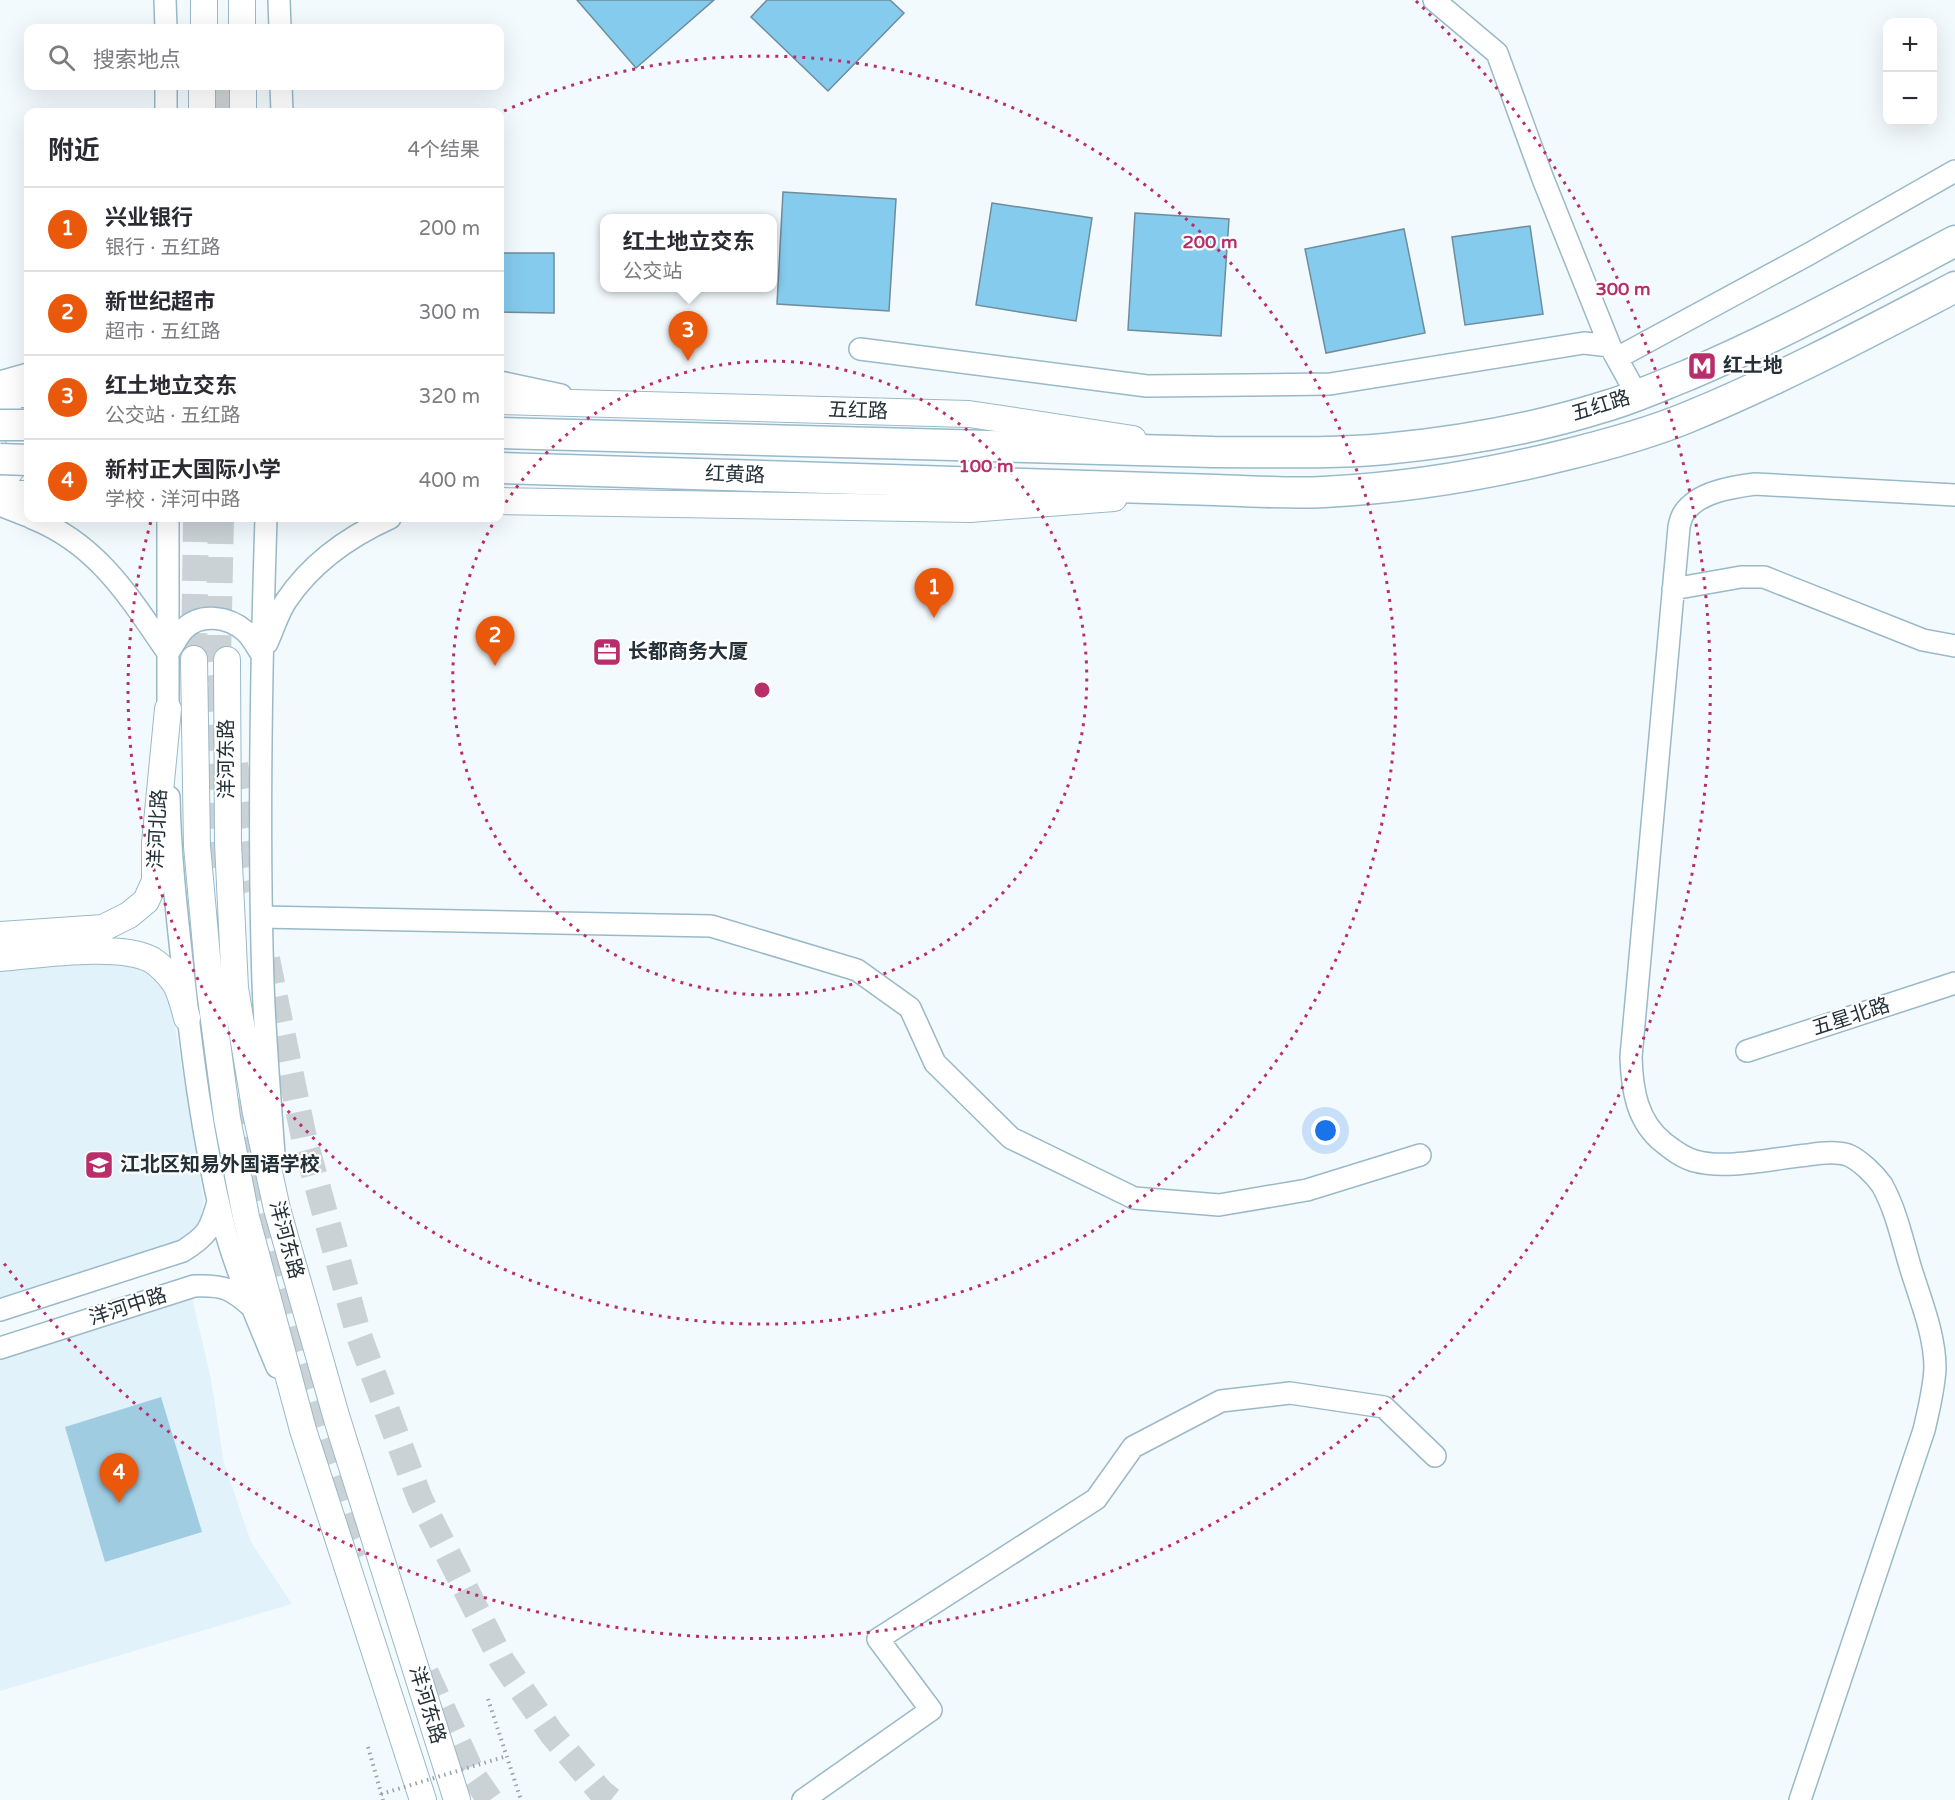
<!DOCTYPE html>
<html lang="zh">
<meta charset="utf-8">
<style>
:root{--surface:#fff;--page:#f2f2f3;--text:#2b2b33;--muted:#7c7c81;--line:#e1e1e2;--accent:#ea580c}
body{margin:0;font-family:"Varela Round","Noto Sans SC",sans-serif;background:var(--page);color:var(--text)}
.controls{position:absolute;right:18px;top:18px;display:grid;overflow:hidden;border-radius:12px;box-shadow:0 6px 24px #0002}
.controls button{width:54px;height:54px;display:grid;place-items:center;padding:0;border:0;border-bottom:2px solid var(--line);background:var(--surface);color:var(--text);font:30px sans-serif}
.you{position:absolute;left:1326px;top:1131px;width:21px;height:21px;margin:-15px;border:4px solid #fff;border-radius:50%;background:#1a73e8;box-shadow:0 0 0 9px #1a73e833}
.badge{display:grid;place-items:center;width:39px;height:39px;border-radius:50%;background:var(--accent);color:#fff;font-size:20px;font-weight:700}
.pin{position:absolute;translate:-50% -50px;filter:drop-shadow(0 2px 3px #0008)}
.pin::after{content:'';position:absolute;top:32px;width:21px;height:18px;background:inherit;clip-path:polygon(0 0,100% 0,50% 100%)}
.popup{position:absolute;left:600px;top:214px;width:177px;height:78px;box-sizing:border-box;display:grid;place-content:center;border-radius:12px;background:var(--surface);filter:drop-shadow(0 2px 4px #0005);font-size:20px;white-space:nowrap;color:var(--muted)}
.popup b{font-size:22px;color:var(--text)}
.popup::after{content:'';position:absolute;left:50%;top:100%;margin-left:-12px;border:12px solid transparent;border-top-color:var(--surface)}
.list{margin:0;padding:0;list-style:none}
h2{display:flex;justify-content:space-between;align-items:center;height:78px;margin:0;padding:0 24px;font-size:26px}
h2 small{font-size:20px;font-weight:400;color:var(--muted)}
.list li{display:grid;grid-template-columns:39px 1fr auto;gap:18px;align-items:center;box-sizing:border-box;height:84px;padding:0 24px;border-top:2px solid var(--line)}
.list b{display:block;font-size:22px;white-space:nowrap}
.list p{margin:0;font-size:20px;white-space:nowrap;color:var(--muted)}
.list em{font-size:20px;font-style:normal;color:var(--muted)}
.icon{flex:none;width:33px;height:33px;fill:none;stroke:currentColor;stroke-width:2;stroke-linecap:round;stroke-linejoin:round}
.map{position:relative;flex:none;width:1955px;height:1800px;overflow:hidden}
.search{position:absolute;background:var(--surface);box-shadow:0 6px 24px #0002;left:24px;top:24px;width:480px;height:66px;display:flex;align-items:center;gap:15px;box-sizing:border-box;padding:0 21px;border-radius:12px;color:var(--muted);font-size:22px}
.panel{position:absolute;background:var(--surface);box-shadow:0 6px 24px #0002;left:24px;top:108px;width:480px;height:414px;border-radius:12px}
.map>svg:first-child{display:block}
.built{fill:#e2f2fb}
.green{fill:#a0cce2}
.building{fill:#85cbee;stroke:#6e8c9c;stroke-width:1.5}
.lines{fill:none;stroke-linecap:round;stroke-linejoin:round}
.major-tunnel{stroke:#cad2d6;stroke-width:26;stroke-dasharray:26 13;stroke-linecap:butt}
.minor-casing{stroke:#99b9c9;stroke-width:24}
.major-casing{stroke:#99b9c9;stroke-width:28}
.highway-casing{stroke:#99b9c9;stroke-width:33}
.path{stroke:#99a3a8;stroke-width:4;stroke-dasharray:1.5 4.5;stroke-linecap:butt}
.minor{stroke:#fff;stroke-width:21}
.major{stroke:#fff;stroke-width:26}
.highway{stroke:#fff;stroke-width:30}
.highway-bridge-casing{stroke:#99b9c9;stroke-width:33;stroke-linecap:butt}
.path-bridge{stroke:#99a3a8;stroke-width:4;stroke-dasharray:1.5 4.5;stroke-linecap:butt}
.highway-bridge{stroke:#fff;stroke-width:30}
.ring{fill:none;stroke:#b82e6a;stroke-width:3;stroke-dasharray:3 6}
.labels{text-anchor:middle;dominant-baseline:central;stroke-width:4.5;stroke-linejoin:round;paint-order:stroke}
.poi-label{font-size:20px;font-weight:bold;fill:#243138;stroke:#fff;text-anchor:start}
.street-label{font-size:20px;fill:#243138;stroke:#fff}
.centre{fill:#b82e6a;stroke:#fff;stroke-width:3}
.ring-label{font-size:18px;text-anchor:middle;font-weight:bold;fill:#b82e6a;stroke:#fff;stroke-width:4.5;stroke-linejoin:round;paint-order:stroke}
</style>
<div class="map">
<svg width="1955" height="1800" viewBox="0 0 1955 1800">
<rect width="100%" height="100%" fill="#f3fafd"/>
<path class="built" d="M 127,960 L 162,981 L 171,1002 L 204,1201 L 201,1215 L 196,1228 L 189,1237 L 177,1244 L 0,1300 L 0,967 Z
M 192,1297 L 211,1379 L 224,1463 L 251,1542 L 292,1604 L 0,1691 L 0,1359 Z"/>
<path class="green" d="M 161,1397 L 202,1532 L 105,1562 L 65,1427 Z"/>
<path class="building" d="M 577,0 L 714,0 L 636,68 Z
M 767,0 L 890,0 L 904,13 L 828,91 L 751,17 Z
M 783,192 L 896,199 L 889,311 L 777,304 Z
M 992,203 L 1092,218 L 1076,321 L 976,305 Z
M 1135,213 L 1229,219 L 1221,336 L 1128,330 Z
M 1530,226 L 1543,314 L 1465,325 L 1452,237 Z
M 1404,229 L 1425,333 L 1326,353 L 1305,249 Z
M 500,253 L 554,253 L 554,313 L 500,312 Z"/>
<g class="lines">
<path class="major-tunnel" d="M 229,112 L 229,86
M 221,518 L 218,660 L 222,687
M 194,659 L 196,518
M 206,686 L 217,874
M 235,764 L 256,891
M 267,959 L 304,1138 L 359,1336 L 420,1499 L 502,1661 L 552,1734 L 601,1792 L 611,1800
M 242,1098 L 251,1154 L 299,1357 L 357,1526 L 370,1552
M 426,1673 L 474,1777 L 490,1800"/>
<g class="minor-casing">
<path id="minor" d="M 165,0 L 166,28
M 279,0 L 280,28
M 1434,0 L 1497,53 L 1543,179 L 1610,346
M 166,86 L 166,112
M 281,86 L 282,112
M 860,349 L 1147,386 L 1330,384 L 1584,343 L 1610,346 L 1637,395
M 1617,358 L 1809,254 L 1955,171
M 0,382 L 28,374
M 500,382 L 561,395
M 0,505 L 28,516
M 32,518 C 98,544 130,598 168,653 C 173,646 178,635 184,629 C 201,612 229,617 245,631 C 252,637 257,647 262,655
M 168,518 L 168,724
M 266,518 C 261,672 258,827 263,982 C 265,1039 270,1097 274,1155
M 1673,589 L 1741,577 L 1764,577 L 1923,640 L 1955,646
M 267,643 C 273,630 278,613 286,601 C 312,562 348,537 390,518
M 169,797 C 170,852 176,906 182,961 C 191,1048 202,1136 223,1222 C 235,1269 258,1321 277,1367
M 262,917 L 711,926 L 857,970 L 910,1008 L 935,1063 L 1011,1138 L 1134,1198 L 1219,1205 L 1307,1190 L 1420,1155
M 1747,1051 L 1955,983
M 0,1310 L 183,1251 C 208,1235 210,1230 218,1202
M 0,1348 L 194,1286 C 224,1285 231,1288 253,1308
M 803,1800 L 931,1710 L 878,1639 L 1096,1499 L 1133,1447 L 1221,1401 L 1290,1393 L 1384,1407 L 1435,1456
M 1800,1800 L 1924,1430 C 1929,1409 1934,1389 1935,1368 C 1935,1334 1920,1299 1910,1266 C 1902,1239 1896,1210 1882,1185 C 1875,1175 1860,1160 1848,1155 C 1836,1151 1820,1153 1808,1155 C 1775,1158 1726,1170 1695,1161 C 1683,1158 1673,1150 1664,1143 C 1637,1122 1632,1090 1631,1057 L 1679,527 C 1680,522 1681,517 1684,513 C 1698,492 1732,487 1755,484 L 1955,495"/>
</g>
<g class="major-casing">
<path id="major" d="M 242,0 L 242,28
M 204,28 L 204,0
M 243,86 L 243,112
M 202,112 L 202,86
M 0,394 L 28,394
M 500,401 L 969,414 L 1133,439
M 0,407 C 4,410 12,415 14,420 C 25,440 19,468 0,480
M 0,494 L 28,494
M 500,501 L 970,509 L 1114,498
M 194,659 L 197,846 L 210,990 L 227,1118 L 246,1217 L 303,1430 L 423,1800
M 227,660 L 228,843 L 235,988 L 256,1113 L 277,1209 L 337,1419 L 457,1800
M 0,935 L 103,928 L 129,915 L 146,901 L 155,881 L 155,843 L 168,709
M 0,958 C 37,955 120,942 152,960 C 160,965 169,975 175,983 C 181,993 184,1007 187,1018"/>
</g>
<g class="highway-casing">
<path id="highway" d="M 500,433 L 1213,452 C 1271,452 1328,454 1385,449 C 1458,442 1533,429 1603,407 C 1632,399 1660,386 1688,375 C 1780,336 1867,288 1955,241
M 500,468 L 1215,490 C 1251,491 1288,494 1324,492 C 1406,488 1485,475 1565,455 C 1606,445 1647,434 1686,418 C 1779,380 1867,333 1955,287"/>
</g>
<path class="path" d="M 488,1699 L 521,1800
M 368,1747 L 383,1800"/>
<use href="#minor" class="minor"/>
<use href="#major" class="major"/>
<use href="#highway" class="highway"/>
<g class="highway-bridge-casing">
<path id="highway-bridge" d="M 0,425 L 28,425
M 0,459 L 28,460"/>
</g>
<path class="path-bridge" d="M 381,1794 L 507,1756"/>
<use href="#highway-bridge" class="highway-bridge"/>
</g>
<g class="ring">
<path d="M501 510A317 317 0 1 1 495 520"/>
<path d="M504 111A634 634 0 1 1 151 521"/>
<path d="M1416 1A950 950 0 1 1 3 1262"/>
</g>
<defs>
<g id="metro-square" transform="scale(1.5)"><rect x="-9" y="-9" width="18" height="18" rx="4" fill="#b82e6a" stroke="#fff"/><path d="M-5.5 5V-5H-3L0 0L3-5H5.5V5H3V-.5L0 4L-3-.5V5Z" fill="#fff"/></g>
<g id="office-square" transform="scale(1.5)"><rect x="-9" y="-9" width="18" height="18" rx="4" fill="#b82e6a" stroke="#fff"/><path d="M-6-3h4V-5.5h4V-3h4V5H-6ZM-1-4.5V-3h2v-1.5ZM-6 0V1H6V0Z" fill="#fff"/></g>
<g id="school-square" transform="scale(1.5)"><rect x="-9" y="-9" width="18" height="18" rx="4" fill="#b82e6a" stroke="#fff"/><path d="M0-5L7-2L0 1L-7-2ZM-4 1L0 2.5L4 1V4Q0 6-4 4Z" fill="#fff"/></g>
</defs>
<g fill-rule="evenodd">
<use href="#metro-square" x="1702" y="366"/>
<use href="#office-square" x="607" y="652"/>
<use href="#school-square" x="99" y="1165"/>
</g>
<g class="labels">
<g class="poi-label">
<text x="1723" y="366">红土地</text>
<text x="628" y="652">长都商务大厦</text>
<text x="120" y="1165">江北区知易外国语学校</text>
</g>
<g class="street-label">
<text transform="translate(1601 406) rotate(-17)">五红路</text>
<text transform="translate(858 411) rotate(2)">五红路</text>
<text transform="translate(735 475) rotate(2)">红黄路</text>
<text transform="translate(227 759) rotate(-90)">洋河东路</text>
<text transform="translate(158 829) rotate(-87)">洋河北路</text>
<text transform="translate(1851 1017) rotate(-18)">五星北路</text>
<text transform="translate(286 1240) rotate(75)">洋河东路</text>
<text transform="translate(128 1307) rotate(-18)">洋河中路</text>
<text transform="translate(427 1705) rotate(73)">洋河东路</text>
</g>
</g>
<circle cx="762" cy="690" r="9" class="centre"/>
<g class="ring-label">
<text x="1210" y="248">200 m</text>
<text x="1623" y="295">300 m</text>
<text x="986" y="472">100 m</text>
</g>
</svg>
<div class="controls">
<button>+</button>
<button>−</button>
</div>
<div class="you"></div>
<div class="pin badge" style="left:934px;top:618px">1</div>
<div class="pin badge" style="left:495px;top:666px">2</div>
<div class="pin badge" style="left:688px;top:361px">3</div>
<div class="popup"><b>红土地立交东</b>公交站</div>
<div class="pin badge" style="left:119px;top:1503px">4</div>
<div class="search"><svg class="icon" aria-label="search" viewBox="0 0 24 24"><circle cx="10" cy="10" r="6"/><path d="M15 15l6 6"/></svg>搜索地点</div>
<section class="panel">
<h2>附近<small>4个结果</small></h2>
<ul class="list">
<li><span class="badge">1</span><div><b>兴业银行</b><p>银行 · 五红路</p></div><em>200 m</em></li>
<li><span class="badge">2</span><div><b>新世纪超市</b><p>超市 · 五红路</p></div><em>300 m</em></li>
<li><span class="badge">3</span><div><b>红土地立交东</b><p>公交站 · 五红路</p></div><em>320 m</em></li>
<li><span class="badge">4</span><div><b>新村正大国际小学</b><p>学校 · 洋河中路</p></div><em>400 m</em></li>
</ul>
</section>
</div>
